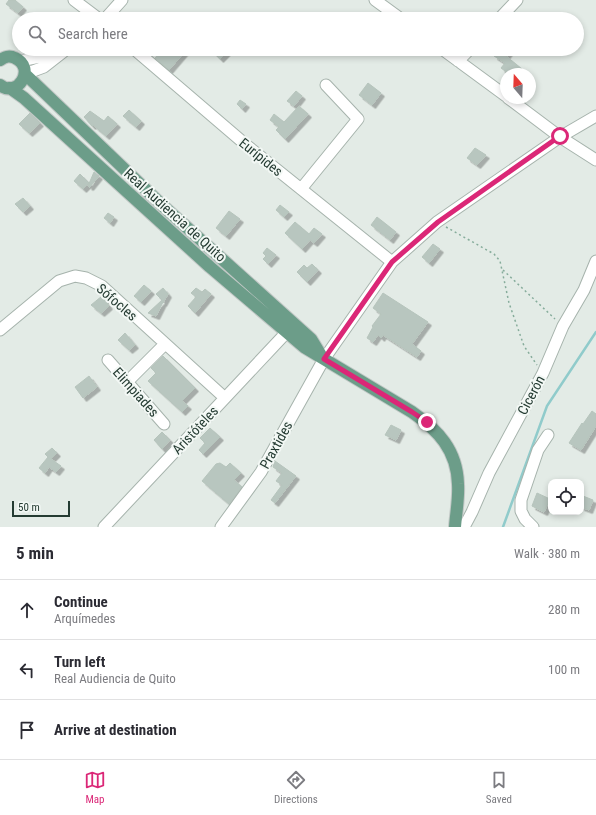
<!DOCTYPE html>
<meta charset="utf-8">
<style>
:root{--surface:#fff;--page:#f2f2f3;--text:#2b2b33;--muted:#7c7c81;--line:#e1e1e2;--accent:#db2777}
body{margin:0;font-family:"Roboto Condensed",sans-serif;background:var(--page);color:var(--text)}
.controls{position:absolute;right:12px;bottom:12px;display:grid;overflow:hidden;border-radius:8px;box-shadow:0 2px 6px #0003}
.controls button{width:36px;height:36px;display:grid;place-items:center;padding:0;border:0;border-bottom:1px solid var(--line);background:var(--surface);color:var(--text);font:20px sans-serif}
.compass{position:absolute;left:500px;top:68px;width:36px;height:36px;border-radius:50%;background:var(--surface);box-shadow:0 2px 6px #0003;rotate:341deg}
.scale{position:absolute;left:12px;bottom:10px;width:58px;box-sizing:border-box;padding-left:4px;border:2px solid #243b32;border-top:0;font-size:11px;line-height:14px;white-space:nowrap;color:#243b32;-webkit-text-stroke:3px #f3f8f5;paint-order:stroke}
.stop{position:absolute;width:12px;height:12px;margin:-9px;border:3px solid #db2777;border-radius:50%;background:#fff}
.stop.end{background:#db2777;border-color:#fff;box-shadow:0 1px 4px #0008}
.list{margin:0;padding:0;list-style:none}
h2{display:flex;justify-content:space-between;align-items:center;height:52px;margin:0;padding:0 16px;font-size:17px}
h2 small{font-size:13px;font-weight:400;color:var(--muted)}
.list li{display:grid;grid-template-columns:26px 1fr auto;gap:12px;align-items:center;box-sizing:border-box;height:60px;padding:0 16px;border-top:1px solid var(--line)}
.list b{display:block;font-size:15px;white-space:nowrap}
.list p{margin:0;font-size:13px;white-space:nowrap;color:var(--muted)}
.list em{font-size:13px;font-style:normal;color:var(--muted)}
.icon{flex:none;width:22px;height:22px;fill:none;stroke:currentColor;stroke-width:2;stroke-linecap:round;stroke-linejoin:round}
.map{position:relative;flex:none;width:596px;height:527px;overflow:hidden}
.search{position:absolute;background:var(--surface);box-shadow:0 2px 6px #0003;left:12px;right:12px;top:12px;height:44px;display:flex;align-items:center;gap:10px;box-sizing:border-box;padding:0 14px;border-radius:22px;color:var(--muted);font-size:15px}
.sheet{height:232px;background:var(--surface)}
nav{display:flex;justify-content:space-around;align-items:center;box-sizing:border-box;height:56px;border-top:1px solid var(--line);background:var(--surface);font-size:11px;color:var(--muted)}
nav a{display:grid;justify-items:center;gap:2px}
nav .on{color:var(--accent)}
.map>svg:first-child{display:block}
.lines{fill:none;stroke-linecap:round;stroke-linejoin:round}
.stream{stroke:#90cbcb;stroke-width:2.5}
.building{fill:#b8c6bf;stroke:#b6c4bc;filter:url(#shadow)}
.minor-casing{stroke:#a6b3ac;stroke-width:13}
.major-casing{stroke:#c2c8c6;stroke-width:14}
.path{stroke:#86ac9b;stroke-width:1.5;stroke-dasharray:2 3;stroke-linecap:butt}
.minor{stroke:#fff;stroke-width:11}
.major{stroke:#6c9d89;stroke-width:12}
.route{stroke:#db2777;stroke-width:5}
.labels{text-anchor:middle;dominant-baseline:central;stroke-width:4;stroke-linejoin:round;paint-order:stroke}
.street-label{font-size:14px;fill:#243b32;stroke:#f3f8f5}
</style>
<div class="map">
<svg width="596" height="527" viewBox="0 0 596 527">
<defs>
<filter id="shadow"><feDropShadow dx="3.5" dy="3.5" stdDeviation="0" flood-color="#0004"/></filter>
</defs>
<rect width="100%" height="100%" fill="#e3ebe6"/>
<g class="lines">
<path class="stream" d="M 503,527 L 547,406 L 596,332"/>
</g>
<path class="building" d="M 9,0 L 15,0 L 23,7 L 18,13 L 6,4 Z
M 163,49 L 187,49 L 169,70 L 155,58 Z
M 210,49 L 230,49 L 220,59 Z
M 499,49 L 504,49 L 509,52 L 506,56 L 522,69 L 517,74 L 509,74 L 501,68 L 505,63 L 494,56 Z
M 368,83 L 381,93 L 372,105 L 359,95 Z
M 296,91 L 302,96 L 294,106 L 287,101 Z
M 240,100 L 246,104 L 242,109 L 237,104 Z
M 299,106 L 308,114 L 285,139 L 276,130 L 279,127 L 270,120 L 274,114 L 284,122 Z
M 129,110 L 141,121 L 136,127 L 123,116 Z
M 90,111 L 104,121 L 108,116 L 117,124 L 106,136 L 93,125 L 92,126 L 84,117 Z
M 30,113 L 40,123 L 29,133 L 19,124 Z
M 475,148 L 486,155 L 477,165 L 467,158 Z
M 94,172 L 99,176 L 90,187 L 88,186 Z
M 80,174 L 89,183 L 83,189 L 74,181 Z
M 23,198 L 30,206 L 23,212 L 15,204 Z
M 280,205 L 289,212 L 284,217 L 276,210 Z
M 229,211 L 240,219 L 226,236 L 216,228 Z
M 108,213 L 114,217 L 110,223 L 104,218 Z
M 377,217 L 396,232 L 390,240 L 371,225 Z
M 295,222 L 309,234 L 314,228 L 322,234 L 314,243 L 310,240 L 302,249 L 285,233 Z
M 433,244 L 440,249 L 429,263 L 422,257 Z
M 267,248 L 276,255 L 268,264 L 263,259 L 266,256 L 263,253 Z
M 312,264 L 318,270 L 307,282 L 297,272 L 304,265 L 307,268 Z
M 144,285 L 151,291 L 141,302 L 134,296 Z
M 163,288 L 168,294 L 163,303 L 163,302 L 156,316 L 148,313 L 162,300 L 156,294 Z
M 196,288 L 202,292 L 205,289 L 211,294 L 195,313 L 188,306 L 196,297 L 191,293 Z
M 383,293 L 428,322 L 412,344 L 421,351 L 417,357 L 383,335 L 381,338 L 378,335 L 373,342 L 367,338 L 373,327 L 372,326 L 381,314 L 373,308 Z
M 102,296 L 109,306 L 101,313 L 91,305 Z
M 125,333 L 135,345 L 129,350 L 118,340 Z
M 163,356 L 195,388 L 182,401 L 188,406 L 182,412 L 148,381 L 156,373 L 151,368 Z
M 89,376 L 97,387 L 83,398 L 75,387 Z
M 592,411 L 596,414 L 596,426 L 581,450 L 569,443 L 582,423 L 583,424 Z
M 391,425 L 401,430 L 396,440 L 385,435 Z
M 210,428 L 220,437 L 203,454 L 199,450 L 205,443 L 200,438 Z
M 162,432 L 170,440 L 162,449 L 154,440 Z
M 52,448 L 57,453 L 51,459 L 61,466 L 56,472 L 49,467 L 45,473 L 39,468 L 48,457 L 45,454 Z
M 275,461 L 296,476 L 275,503 L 271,500 L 282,485 L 276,481 L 282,473 L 273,467 Z
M 220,463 L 226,467 L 230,463 L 241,473 L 234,480 L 242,487 L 229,504 L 202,481 L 216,464 Z
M 537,493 L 550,499 L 544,512 L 532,506 Z
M 583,496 L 593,500 L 589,510 L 581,507 L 581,500 Z"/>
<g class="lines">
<g class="minor-casing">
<path id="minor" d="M 74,0 L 99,19
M 375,0 L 401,19
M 105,19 L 122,0
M 499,19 L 517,0
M 134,49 L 245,144 L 392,262
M 442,49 L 506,96
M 20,61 L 59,53
M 458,61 L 470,49
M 25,74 L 44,67 L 67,49
M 508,98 L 560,137 L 596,160
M 301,189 L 358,119 L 326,85
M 0,330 L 59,281 L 75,276 L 86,278 L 102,286 L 225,398
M 108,360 L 164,424
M 127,382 L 165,344
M 104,527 L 286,333
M 221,527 L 261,472 L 324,359 L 392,262 L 437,222 L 560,137 L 596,116
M 464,527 L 472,512 L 489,473 L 543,373 L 563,326 L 584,290 L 596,261
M 533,527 L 525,519 L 521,511 L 521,500 L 538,450 L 548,435"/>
</g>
<g class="major-casing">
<path id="major" d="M 0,60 C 5,57 9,55 15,58 C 37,68 17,99 0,85
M 25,74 L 163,206 L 311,339 L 322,357
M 10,88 L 24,98 L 210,267 L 304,347 L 412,412 C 438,430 457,450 458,484 C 459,498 456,513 455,527"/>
</g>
<path class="path" d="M 446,227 L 494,254 L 500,261 L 509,303 L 524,346 L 537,365
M 503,270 L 555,319"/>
<use href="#minor" class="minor"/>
<use href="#major" class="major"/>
</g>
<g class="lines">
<path class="route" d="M 427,422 L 412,412 L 324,359 L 392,262 L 438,222 L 560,136"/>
</g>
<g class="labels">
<g class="street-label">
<text transform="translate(261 157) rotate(39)">Eurípides</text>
<text transform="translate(175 215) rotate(42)">Real Audiencia de Quito</text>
<text transform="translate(117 302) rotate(41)">Sófocles</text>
<text transform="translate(136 392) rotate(48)">Elimpiades</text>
<text transform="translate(531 395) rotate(-62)">Cicerón</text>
<text transform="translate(195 430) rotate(-47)">Aristóteles</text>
<text transform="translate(276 445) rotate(-61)">Praxtides</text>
</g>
</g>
</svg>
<div class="controls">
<button><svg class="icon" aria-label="locate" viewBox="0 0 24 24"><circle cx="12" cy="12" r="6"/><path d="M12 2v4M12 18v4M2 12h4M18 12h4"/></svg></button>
</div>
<svg class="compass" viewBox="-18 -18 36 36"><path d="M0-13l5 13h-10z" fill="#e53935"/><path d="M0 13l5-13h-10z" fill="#7c7c81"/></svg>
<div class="scale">50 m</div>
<div class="stop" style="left:560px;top:136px"></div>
<div class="stop end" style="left:427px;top:422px"></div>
<div class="search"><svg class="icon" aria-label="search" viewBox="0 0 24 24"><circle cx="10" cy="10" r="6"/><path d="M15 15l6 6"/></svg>Search here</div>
</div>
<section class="sheet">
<h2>5 min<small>Walk · 380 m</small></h2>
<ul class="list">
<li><svg class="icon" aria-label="ahead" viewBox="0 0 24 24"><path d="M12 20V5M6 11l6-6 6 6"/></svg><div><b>Continue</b><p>Arquímedes</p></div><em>280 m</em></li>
<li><svg class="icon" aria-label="left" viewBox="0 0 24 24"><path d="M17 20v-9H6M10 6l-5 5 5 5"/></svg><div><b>Turn left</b><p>Real Audiencia de Quito</p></div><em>100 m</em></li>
<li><svg class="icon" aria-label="arrive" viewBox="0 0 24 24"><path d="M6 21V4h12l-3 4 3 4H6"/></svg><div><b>Arrive at destination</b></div></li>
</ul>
</section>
<nav>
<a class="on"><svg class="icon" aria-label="map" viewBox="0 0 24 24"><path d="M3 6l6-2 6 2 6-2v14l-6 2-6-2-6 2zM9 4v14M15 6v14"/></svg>Map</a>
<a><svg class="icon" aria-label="directions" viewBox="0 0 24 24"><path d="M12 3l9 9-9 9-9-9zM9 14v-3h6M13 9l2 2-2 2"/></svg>Directions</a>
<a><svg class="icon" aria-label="saved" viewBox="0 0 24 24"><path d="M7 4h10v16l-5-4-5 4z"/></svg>Saved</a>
</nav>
